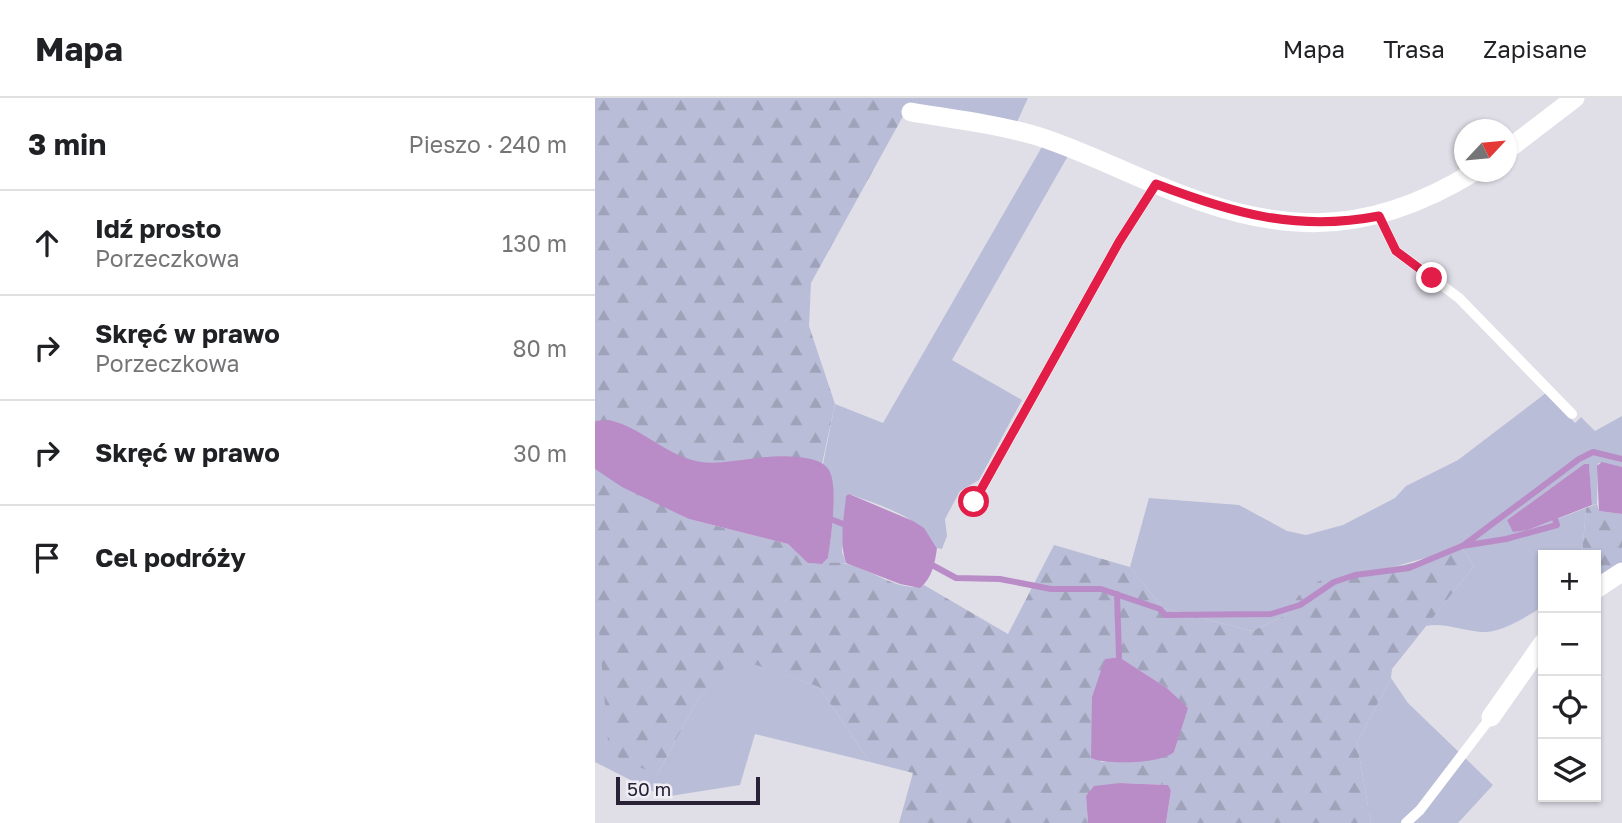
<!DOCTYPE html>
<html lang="pl">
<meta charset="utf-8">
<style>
:root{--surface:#fff;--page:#f6f6f6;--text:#202124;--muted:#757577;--line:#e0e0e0}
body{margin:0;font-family:"Golos Text",sans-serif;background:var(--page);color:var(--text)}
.controls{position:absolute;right:21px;bottom:21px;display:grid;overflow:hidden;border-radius:0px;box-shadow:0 2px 5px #0004}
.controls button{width:63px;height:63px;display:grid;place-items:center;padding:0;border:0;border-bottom:2px solid var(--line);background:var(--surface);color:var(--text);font:35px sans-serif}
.compass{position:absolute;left:859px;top:21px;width:63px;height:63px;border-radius:50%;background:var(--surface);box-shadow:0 2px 5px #0004;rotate:64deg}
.scale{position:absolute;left:21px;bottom:18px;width:144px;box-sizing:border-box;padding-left:7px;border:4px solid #292236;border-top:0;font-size:19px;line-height:24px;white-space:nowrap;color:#292236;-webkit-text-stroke:5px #efeef5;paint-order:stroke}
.stop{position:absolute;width:21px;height:21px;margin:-16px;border:5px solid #e11d48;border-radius:50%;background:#fff}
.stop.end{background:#e11d48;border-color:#fff;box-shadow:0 2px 7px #0008}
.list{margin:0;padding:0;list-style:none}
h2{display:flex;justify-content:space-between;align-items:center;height:91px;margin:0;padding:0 28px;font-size:30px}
h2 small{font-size:23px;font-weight:400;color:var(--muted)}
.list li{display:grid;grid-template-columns:46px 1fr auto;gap:21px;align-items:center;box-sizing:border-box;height:105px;padding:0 28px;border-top:2px solid var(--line)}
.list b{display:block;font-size:26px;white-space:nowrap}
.list p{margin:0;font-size:23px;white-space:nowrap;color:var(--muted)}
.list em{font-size:23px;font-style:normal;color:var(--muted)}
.icon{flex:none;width:38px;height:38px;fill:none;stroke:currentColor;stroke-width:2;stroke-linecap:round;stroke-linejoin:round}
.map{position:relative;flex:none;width:1027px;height:725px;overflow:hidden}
header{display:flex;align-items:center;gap:42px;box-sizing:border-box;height:98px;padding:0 35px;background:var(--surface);border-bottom:2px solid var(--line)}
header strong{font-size:33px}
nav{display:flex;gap:38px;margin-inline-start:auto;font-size:24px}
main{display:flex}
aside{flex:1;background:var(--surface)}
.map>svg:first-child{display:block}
.grass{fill:#b9bdd7}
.forest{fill:url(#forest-firs);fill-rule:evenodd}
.water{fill:#b98cc8}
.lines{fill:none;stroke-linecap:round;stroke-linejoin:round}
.stream{stroke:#b98cc8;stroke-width:6}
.service{stroke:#fff;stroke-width:10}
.minor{stroke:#fff;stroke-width:19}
.route{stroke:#e11d48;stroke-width:9}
</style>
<header>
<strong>Mapa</strong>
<nav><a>Mapa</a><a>Trasa</a><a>Zapisane</a></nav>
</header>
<main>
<aside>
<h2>3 min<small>Pieszo · 240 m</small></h2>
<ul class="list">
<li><svg class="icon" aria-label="ahead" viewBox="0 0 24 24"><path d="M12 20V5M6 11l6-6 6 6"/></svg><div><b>Idź prosto</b><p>Porzeczkowa</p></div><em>130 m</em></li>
<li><svg class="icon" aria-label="right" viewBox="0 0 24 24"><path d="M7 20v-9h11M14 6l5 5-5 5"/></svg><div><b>Skręć w prawo</b><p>Porzeczkowa</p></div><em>80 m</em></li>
<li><svg class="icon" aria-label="right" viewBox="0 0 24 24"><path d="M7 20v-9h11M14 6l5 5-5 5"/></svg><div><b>Skręć w prawo</b></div><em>30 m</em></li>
<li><svg class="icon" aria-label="arrive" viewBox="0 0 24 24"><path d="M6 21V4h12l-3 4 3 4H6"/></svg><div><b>Cel podróży</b></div></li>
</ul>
</aside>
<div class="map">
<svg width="1027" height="725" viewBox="0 0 1027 725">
<defs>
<pattern id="forest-firs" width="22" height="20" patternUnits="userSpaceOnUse" patternTransform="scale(1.75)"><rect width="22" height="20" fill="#b9bdd7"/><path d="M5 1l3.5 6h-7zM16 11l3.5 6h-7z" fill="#9fa2b9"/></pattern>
</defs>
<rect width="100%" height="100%" fill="#e0dfe8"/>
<path class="grass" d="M 318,0 L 433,0 L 422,24 L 312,8 Z
M 448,47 L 474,56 L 357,262 L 427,302 L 384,382 L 365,393 L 350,421 L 352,438 L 347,451 L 342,450 C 326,418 286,408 254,396 L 247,454 L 251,465 L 227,466 L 233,460 C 236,438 246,381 228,366 L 240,306 L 288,325 Z
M 951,295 L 980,325 L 986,319 L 1000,333 L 1027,318 L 1027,369 L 1003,365 L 1002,406 L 997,407 L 994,367 L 989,366 L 912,422 L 933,432 L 991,410 L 987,457 L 948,457 L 948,509 C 931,518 912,532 892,534 C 872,535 851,524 831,528 L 879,468 L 867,450 L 706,494 L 689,518 L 657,533 L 568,510 L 535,469 L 554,400 L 644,407 L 692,433 L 711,437 L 748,427 L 800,400 L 811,388 L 863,362 Z
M 0,485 L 5,519 L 62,677 L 103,601 L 138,558 L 224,589 L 275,664 L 160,636 L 145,687 L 69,699 L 0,664 Z
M 796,580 L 813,605 L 898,687 L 863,725 L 776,725 L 762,645 Z"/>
<path class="forest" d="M 0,0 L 318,0 L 216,185 L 214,228 L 240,306 L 227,366 C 186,348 146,370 104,364 C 65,358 41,321 0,323 Z
M 0,371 L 94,421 L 193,446 L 214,465 C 226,466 242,463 253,466 C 275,471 307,496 329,487 L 413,536 L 459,447 L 535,469 L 568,510 L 657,533 L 689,518 L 706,494 L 726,482 L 824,464 L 867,450 L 879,468 L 797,571 L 796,580 L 762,645 L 776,725 L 571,725 L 576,692 L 573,687 L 525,685 L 491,698 L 493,725 L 304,725 L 318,675 L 275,664 L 224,589 L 138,559 L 103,601 L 62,677 L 14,655 L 0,485 ZM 524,559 L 572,590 L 592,610 L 579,654 L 506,664 L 511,561 Z
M 1002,406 L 1004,413 L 1027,416 L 1027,480 L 1001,486 L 1001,457 L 987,457 L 991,410 Z"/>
<path class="water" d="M 14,322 C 48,330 67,355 101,363 C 119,367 136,363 154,361 C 172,358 227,353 235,374 C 243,393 236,440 233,460 L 227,466 L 213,465 L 193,446 L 94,421 L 27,389 L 0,371 L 0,323 Z
M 1007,364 L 1027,369 L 1027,416 L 1004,413 L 1002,368 Z
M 989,366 L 994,366 L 997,407 L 933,432 L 918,434 L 912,422 Z
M 254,396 L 318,423 L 329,430 L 342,450 C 340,465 337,480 325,490 L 305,486 L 251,465 C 244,444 249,419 251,398 Z
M 524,559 L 572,590 L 593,610 L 579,654 C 566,666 511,667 496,660 L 497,599 L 510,561 Z
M 525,685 L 573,687 L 576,692 L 571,725 L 493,725 L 491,698 L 499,688 Z"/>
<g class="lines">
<path class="stream" d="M 238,422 L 248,426
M 869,447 L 984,361 L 998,354 L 1027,361
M 339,468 L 361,480 L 405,481 L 456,491 L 506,491 L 565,511 L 570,517 L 676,516 L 705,507 L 739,484 L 760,477 L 814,470 L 867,448 L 911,441 L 962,427 L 960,421
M 522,496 L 524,559"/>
<path class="service" d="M 784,118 L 801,153 L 864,200 L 977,316
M 379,404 L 524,144 L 561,86
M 811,725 L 825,712 L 896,619"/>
<path class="minor" d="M 316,14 C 358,21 401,26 442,38 C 483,51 521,70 560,86 C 679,136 767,143 879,74
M 912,52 L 980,0
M 1001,491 L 1027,474
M 896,619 L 948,545"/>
</g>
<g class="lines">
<path class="route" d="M 379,404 L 524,144 L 561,86 C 637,115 702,134 784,118 L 801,153 L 837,180"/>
</g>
</svg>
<div class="controls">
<button>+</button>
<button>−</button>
<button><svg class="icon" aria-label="locate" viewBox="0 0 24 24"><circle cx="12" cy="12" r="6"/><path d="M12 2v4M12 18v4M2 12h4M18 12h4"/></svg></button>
<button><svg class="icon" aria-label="layers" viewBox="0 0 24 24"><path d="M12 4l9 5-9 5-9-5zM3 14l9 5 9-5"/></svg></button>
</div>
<svg class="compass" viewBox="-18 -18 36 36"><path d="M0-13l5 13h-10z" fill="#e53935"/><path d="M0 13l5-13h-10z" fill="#757577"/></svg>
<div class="scale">50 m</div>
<div class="stop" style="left:379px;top:404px"></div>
<div class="stop end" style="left:837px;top:180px"></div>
</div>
</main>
